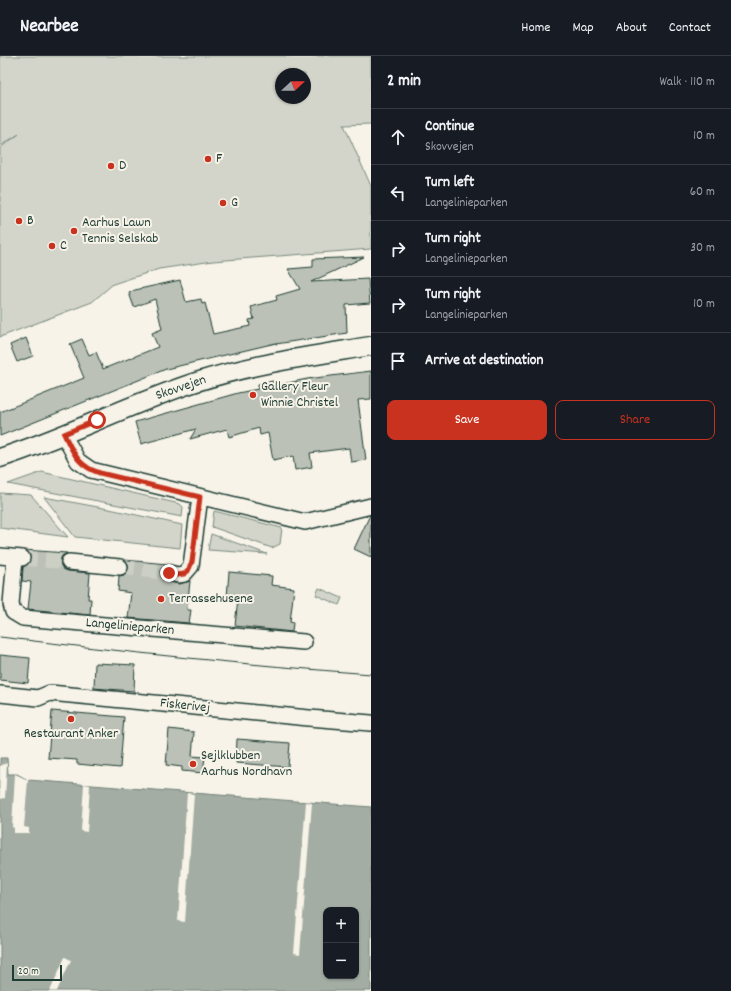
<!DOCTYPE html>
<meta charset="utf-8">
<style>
:root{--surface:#171b24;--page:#242831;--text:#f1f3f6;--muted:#9ea1a6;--line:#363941;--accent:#c8321e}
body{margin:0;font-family:Dekko,sans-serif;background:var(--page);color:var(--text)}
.controls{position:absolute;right:12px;bottom:12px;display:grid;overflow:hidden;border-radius:8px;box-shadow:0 1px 3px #0004}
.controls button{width:36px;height:36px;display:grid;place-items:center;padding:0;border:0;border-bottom:1px solid var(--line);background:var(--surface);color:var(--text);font:20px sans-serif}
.compass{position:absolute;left:275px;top:12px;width:36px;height:36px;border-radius:50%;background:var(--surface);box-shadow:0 1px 3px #0004;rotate:68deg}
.scale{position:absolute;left:12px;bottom:10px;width:50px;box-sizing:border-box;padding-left:4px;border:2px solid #1f3d34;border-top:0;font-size:11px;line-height:14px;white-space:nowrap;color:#1f3d34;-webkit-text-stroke:3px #f7f3e8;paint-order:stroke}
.stop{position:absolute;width:12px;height:12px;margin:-9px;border:3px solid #c8321e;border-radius:50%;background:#fff}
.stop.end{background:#c8321e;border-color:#fff;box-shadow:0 1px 4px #0008}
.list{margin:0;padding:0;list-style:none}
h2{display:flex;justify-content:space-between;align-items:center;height:52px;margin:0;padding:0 16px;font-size:17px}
h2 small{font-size:13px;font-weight:400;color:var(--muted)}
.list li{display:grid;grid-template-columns:26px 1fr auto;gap:12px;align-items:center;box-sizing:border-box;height:56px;padding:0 16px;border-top:1px solid var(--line)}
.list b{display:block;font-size:15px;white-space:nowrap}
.list p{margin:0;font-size:13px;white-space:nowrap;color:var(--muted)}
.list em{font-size:13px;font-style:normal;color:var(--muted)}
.actions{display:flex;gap:8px;padding:12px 16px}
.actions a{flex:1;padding:9px 0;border:1px solid var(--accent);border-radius:8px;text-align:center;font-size:14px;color:var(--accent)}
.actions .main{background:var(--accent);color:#fff}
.icon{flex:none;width:22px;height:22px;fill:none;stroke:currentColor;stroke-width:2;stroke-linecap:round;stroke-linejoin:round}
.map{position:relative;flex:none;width:371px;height:935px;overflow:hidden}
header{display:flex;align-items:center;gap:24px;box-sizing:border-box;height:56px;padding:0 20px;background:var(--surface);border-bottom:1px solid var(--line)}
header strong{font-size:19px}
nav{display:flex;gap:22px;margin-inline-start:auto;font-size:14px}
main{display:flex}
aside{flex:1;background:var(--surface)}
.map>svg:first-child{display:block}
.green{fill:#d3d5ca;stroke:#79897f;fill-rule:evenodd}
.water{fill:#a4ada3;stroke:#6f8077;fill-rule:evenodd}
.pier{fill:#f7f3e8}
.building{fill:#bbc1b6;stroke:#1f3d34}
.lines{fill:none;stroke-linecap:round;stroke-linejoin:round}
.minor-tunnel{stroke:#cccfc4;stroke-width:15;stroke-dasharray:15 8;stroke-linecap:butt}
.minor-casing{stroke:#1f3d34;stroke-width:18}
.tertiary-casing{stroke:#1f3d34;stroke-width:21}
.minor{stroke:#f7f3e8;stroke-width:15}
.tertiary{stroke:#f7f3e8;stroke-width:18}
.tram{stroke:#1f3d34;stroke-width:1}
.route{stroke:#c8321e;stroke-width:5}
.poi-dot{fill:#c8321e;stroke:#f7f3e8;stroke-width:1.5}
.labels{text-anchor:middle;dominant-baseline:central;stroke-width:4;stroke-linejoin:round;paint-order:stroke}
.poi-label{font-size:14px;fill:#1f3d34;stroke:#f7f3e8;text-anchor:start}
.street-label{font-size:14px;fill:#1f3d34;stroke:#f7f3e8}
</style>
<header>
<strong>Nearbee</strong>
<nav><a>Home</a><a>Map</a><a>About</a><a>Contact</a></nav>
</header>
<main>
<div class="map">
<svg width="371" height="935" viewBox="0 0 371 935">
<rect width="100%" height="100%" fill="#f7f3e8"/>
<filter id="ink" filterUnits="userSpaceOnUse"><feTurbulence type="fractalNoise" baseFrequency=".025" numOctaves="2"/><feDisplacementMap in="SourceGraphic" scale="8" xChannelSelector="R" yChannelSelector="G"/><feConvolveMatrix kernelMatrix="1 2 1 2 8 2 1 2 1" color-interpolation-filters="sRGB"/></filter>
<g filter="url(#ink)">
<path class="green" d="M 0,0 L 371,0 L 371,68 L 344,69 L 371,130 L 371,193 L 213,205 L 159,213 L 113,228 L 92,246 L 0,281 L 0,92 L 19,78 L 0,90 ZM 281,18 L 305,18 L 305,42 L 281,42 Z
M 42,416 L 180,448 L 183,451 L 182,461 L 8,428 Z
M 0,437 L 31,439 L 68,481 L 0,472 Z
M 44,441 L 114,454 L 182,469 L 180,492 L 75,481 Z
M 214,455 L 282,472 L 280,488 L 272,492 L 212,471 Z
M 211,478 L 267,498 L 208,494 Z
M 319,532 L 342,542 L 339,549 L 316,539 Z"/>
<path class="water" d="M 0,702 L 7,702 L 8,718 L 17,718 L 28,724 L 371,751 L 371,935 L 0,935 ZM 326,854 L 356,854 L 356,920 L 326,920 Z"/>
<path class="pier" d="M 7,707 L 5,742 L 0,743 L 0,710 Z
M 15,718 L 28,724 L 24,771 L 29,772 L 29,777 L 14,777 L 14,772 L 12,771 Z
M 84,728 L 90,729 L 87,776 L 81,775 Z
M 187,737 L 194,738 L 185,866 L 178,865 Z
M 306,746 L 312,747 L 300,898 L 294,897 Z
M 65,901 L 71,904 L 57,935 L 50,935 Z"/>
<path class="building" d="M 364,201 L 311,226 L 368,223 L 370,247 L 346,249 L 347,277 L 276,288 L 276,287 L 166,313 L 0,380 L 0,356 L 84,322 L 70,288 L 82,283 L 89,299 L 96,296 L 103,313 L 158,291 L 152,277 L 162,273 L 155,243 L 134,251 L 129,237 L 135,234 L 180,224 L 186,246 L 201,243 L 202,248 L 205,247 L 213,278 L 250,270 L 249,264 L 254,263 L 251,251 L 277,244 L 276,240 L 300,233 L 288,213 L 313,211 L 313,203 Z
M 26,282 L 33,300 L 17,306 L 10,289 Z
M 371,315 L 371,343 L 358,344 L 366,404 L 351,406 L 349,392 L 310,397 L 312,411 L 295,414 L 293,400 L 273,404 L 268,377 L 260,379 L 259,372 L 229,381 L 227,373 L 190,383 L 196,373 L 141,388 L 135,366 L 238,337 L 258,333 L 258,328 L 273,325 L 273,330 L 307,323 Z
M 370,459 L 371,459 L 371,501 L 354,493 Z
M 24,494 L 67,497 L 62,500 L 60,505 L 61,509 L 63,513 L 68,515 L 90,517 L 88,543 L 91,543 L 90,559 L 28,553 L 31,526 L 22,525 L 23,511 L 29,507 L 31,502 L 30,498 Z
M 125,504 L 167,508 L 163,511 L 160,515 L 161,520 L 163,524 L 179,528 L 190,525 L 187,554 L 191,554 L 189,567 L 128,562 L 131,537 L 118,535 L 119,520 L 124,519 L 127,517 L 129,512 L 128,508 Z
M 229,516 L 272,520 L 271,529 L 294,532 L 290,566 L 293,567 L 292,576 L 235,570 L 238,542 L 227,541 Z
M 0,599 L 30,602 L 28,627 L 0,624 Z
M 95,607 L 135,609 L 134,635 L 94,632 Z
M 52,655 L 124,661 L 120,712 L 77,708 L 77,704 L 48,702 Z
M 169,673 L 194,676 L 192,700 L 205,701 L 203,717 L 182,715 L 182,711 L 166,709 Z
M 237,683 L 290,687 L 288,711 L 236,707 Z"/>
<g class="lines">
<path class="minor-tunnel" d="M 22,502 L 69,506
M 120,511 L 169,517"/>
<g class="minor-casing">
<path id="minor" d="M 63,378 L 78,405 L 91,414 L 305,466 L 371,450
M 0,500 L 22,502
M 15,502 L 11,548 L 13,556 L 23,562 L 304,586
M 69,506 L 120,511
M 169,517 L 178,519 L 184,518 L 191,510 L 200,441
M 0,638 L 38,642 L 50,637 L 309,662 L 371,667"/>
</g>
<g class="tertiary-casing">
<path id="tertiary" d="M 0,402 C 66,381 127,349 193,327 C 251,308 311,300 371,290"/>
</g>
<use href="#minor" class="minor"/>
<use href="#tertiary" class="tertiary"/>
<path class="tram" d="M 0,581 C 124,596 247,609 371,618"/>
</g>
</g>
<g class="lines" filter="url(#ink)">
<path class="route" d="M 97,364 L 64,378 C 74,398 78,410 100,417 L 200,441 L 192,506 L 188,515 L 184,518 L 178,519 L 169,517"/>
</g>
<g class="poi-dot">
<circle cx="208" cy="103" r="4"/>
<circle cx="111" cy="110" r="4"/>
<circle cx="223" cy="147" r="4"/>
<circle cx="19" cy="165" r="4"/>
<circle cx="74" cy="175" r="4"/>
<circle cx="52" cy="190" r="4"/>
<circle cx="253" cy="339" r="4"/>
<circle cx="161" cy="543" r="4"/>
<circle cx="71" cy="663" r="4"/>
<circle cx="193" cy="708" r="4"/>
</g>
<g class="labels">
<g class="poi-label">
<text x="216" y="103">F</text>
<text x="119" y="110">D</text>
<text x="231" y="147">G</text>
<text x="27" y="165">B</text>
<text x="82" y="167">Aarhus Lawn<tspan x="82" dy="16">Tennis Selskab</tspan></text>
<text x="60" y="190">C</text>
<text x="261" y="331">Gallery Fleur<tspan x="261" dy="16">Winnie Christel</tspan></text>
<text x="169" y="543">Terrassehusene</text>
<text x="71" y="678" text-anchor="middle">Restaurant Anker</text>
<text x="201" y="700">Sejlklubben<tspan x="201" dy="16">Aarhus Nordhavn</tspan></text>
</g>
<g class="street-label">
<text transform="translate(181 332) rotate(-19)">Skovvejen</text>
<text transform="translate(130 571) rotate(5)">Langelinieparken</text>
<text transform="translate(185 650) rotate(6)">Fiskerivej</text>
</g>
</g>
</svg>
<div class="controls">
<button>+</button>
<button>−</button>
</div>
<svg class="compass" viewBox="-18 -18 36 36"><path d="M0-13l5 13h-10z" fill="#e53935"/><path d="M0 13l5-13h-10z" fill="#9ea1a6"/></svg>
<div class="scale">20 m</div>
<div class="stop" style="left:97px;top:364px"></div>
<div class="stop end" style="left:169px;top:517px"></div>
</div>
<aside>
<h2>2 min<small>Walk · 110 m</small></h2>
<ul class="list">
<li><svg class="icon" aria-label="ahead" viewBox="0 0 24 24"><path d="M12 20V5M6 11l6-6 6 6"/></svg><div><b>Continue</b><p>Skovvejen</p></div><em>10 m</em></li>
<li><svg class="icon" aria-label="left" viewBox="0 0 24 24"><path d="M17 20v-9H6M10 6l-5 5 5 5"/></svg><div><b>Turn left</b><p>Langelinieparken</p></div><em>60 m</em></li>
<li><svg class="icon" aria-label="right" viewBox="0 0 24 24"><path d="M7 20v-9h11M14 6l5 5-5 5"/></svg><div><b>Turn right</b><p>Langelinieparken</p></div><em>30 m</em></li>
<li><svg class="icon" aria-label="right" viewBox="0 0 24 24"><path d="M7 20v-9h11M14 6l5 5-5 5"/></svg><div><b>Turn right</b><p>Langelinieparken</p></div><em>10 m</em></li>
<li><svg class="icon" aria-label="arrive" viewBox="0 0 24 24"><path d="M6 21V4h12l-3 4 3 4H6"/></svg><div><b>Arrive at destination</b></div></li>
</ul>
<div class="actions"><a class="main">Save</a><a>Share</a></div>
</aside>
</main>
